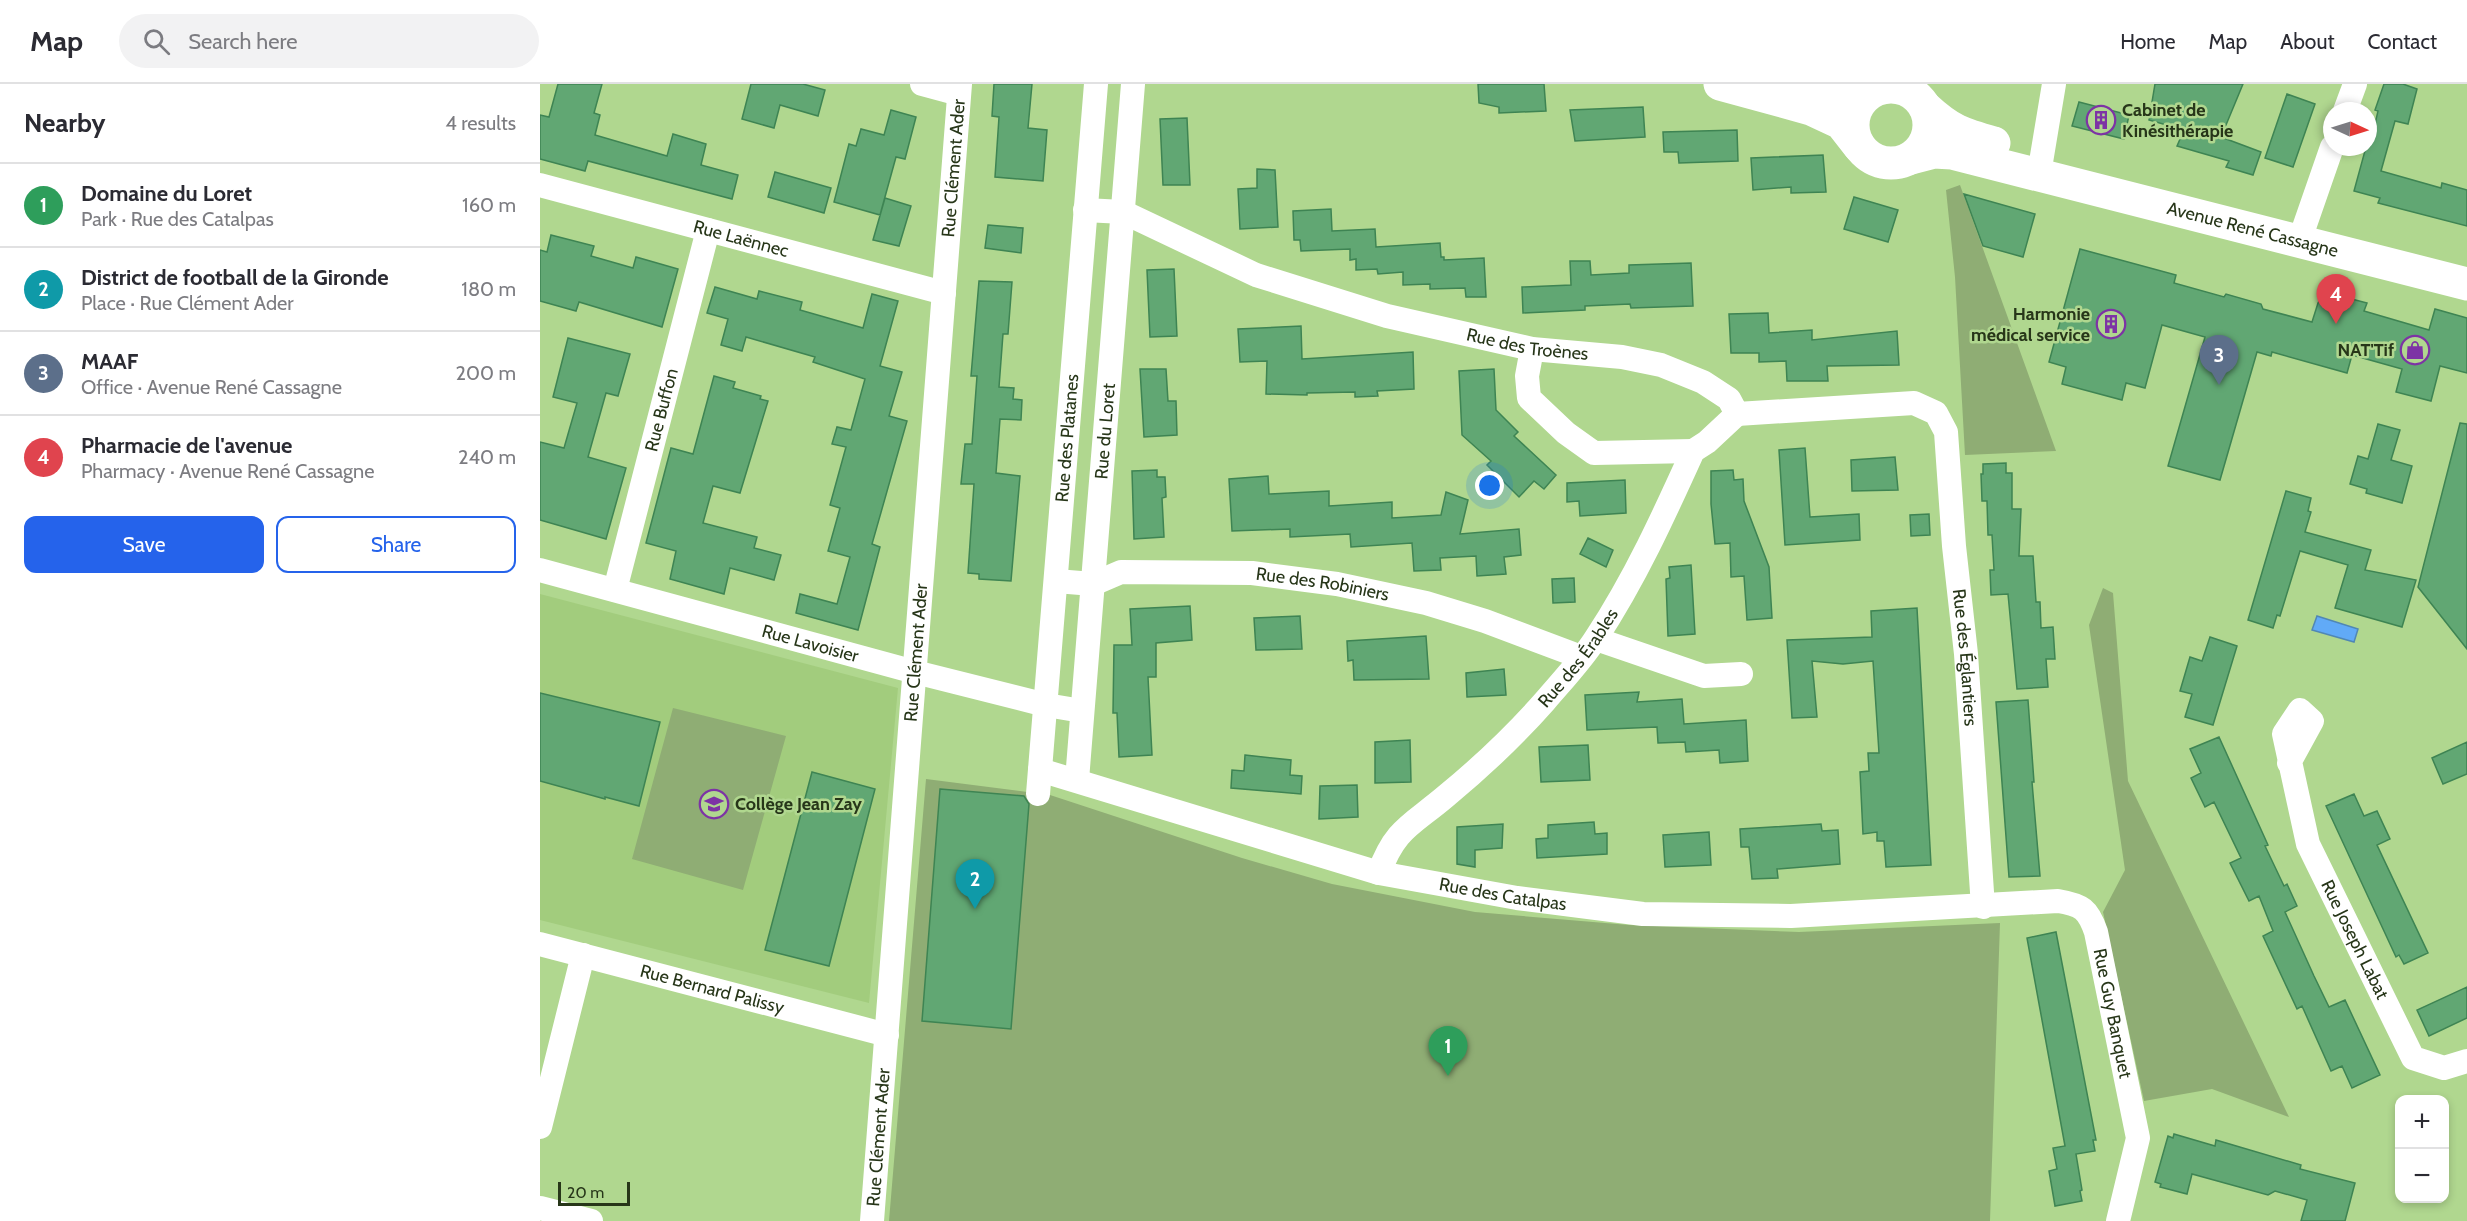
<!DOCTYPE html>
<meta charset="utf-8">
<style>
:root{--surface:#fff;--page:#f2f2f3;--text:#2b2b33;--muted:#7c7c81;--line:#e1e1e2;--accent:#2563eb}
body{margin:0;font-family:Cabin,sans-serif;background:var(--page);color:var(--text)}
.controls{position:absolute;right:18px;bottom:18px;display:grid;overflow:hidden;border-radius:12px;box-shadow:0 3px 9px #0003}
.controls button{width:54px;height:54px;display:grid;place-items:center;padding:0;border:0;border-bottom:2px solid var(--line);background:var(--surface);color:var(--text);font:30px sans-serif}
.compass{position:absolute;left:1783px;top:18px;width:54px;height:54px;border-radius:50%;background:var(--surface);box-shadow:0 3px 9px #0003;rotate:94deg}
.scale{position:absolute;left:18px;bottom:15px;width:72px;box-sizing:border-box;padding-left:6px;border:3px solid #273619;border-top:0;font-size:16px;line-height:21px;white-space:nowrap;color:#273619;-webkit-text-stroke:4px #b0d78f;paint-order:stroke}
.you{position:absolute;left:950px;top:402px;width:21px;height:21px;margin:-15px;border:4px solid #fff;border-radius:50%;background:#1a73e8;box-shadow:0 0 0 9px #1a73e833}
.badge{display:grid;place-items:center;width:39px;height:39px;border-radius:50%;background:var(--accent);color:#fff;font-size:20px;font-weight:700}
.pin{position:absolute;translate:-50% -50px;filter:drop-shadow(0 2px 3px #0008)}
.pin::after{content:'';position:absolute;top:32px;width:21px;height:18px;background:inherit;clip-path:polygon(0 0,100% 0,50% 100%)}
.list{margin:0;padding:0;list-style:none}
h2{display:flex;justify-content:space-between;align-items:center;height:78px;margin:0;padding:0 24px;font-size:26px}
h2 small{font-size:20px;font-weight:400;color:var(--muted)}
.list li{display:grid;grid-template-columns:39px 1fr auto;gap:18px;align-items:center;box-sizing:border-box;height:84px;padding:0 24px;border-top:2px solid var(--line)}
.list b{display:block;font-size:22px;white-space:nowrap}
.list p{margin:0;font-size:20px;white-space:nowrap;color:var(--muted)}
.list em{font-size:20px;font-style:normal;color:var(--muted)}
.actions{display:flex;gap:12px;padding:18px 24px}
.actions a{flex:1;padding:14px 0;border:2px solid var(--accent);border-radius:12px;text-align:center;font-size:21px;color:var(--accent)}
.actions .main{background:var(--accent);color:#fff}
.icon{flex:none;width:33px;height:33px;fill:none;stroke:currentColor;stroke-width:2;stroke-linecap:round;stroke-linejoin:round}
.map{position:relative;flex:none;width:1927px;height:1137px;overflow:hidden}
header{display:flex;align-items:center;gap:36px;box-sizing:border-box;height:84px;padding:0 30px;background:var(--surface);border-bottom:2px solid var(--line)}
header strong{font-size:28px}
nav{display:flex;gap:33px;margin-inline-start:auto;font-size:21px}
.search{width:420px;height:54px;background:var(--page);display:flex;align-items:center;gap:15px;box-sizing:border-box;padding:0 21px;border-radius:33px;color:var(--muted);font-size:22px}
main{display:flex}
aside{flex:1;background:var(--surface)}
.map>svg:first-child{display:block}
.built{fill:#a2cc7d}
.green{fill:#8fad74}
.water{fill:#61aaf7;stroke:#5087b4;stroke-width:1.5}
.building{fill:#61a773;stroke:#3e8453;stroke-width:1.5}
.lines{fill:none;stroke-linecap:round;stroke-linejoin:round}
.street{stroke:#fff;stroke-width:24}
.secondary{stroke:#fff;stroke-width:33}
.labels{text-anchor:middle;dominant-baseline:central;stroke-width:5;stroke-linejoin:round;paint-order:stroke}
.poi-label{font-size:18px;font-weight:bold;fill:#273619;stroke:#b0d78f;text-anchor:start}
.street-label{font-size:18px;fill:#273619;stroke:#b0d78f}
</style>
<header>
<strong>Map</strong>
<div class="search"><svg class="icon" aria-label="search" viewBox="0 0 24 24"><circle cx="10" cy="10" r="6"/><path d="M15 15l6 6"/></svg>Search here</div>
<nav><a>Home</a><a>Map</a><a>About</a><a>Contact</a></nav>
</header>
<main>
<aside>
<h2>Nearby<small>4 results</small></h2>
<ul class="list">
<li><span class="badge" style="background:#2e9e5b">1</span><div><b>Domaine du Loret</b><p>Park · Rue des Catalpas</p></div><em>160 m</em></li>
<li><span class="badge" style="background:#0f9aa8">2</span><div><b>District de football de la Gironde</b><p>Place · Rue Clément Ader</p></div><em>180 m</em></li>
<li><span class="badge" style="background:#5c6f8a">3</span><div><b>MAAF</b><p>Office · Avenue René Cassagne</p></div><em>200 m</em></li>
<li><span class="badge" style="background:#e0444e">4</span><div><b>Pharmacie de l'avenue</b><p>Pharmacy · Avenue René Cassagne</p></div><em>240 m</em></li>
</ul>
<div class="actions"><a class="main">Save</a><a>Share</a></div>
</aside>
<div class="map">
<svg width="1927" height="1137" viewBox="0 0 1927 1137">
<rect width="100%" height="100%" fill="#b0d78f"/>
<path class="built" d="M 0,510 L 358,604 L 329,919 L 0,836 Z"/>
<path class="green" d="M 1420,101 L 1516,367 L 1425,371 L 1415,193 L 1406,106 Z
M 1563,504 L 1573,509 L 1588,697 L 1749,1033 L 1672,1005 L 1604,1017 L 1563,828 L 1585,786 L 1549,541 Z
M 133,624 L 246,652 L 203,806 L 92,775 Z
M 386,695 L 510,711 L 702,774 L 792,800 L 935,828 L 1089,841 L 1259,848 L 1460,839 L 1450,1137 L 349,1137 Z"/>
<path class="water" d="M 1777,532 L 1818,545 L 1814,558 L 1772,546 Z"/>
<path class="building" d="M 18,0 L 62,0 L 54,29 L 60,31 L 55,51 L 127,72 L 133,50 L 166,60 L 161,81 L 198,91 L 192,115 L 48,77 L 45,87 L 0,75 L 0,31 L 9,33 Z
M 211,0 L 263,0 L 285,6 L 278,32 L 240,21 L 234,44 L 202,35 Z
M 454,0 L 492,0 L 488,44 L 507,46 L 503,97 L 455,93 L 459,33 L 452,32 Z
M 938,0 L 1004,0 L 1006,27 L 959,29 L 959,23 L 939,19 Z
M 1615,0 L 1703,0 L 1681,53 L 1721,68 L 1713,91 L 1686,83 L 1689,77 L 1637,62 L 1644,46 L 1609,36 Z
M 1844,0 L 1863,0 L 1877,5 L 1868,40 L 1855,37 L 1841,87 L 1901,104 L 1902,99 L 1927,106 L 1927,142 L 1838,119 L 1840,114 L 1814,107 L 1826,63 L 1830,62 L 1838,27 L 1835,26 Z
M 1747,10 L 1775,20 L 1753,83 L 1725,74 Z
M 1539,18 L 1589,31 L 1584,55 L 1532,42 Z
M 1103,23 L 1105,53 L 1035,57 L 1030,26 Z
M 351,26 L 376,33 L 365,75 L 356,73 L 340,131 L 294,118 L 309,60 L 316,62 L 321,45 L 344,51 Z
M 647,34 L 650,101 L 623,101 L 620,35 Z
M 1197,46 L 1198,77 L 1139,79 L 1138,68 L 1124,68 L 1123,48 Z
M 1283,71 L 1286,108 L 1251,109 L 1251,103 L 1213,106 L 1211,74 Z
M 717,85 L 735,86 L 738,143 L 700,145 L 698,105 L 717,104 Z
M 235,88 L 291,104 L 284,129 L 228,113 Z
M 1424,110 L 1495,130 L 1483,173 L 1443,162 Z
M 1314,113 L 1358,126 L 1348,158 L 1304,145 Z
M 345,114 L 371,122 L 359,162 L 333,156 Z
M 791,125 L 792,147 L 835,145 L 836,163 L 900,159 L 901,173 L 904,173 L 904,176 L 944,174 L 946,213 L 926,213 L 925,204 L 890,205 L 890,200 L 863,201 L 863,188 L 838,190 L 837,185 L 816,186 L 816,175 L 810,176 L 810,165 L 761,167 L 760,156 L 754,156 L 753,127 Z
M 448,141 L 483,144 L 481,169 L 445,164 Z
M 11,151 L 54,162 L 51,172 L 93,184 L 96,173 L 138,185 L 122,243 L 39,218 L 36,227 L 0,217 L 0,166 L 7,168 Z
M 1540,165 L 1636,191 L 1634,199 L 1684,213 L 1686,210 L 1721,220 L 1723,225 L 1772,238 L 1778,219 L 1783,210 L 1789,209 L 1827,219 L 1824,227 L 1889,246 L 1895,225 L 1927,234 L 1927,289 L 1900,282 L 1891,317 L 1856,308 L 1862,285 L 1812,271 L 1807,289 L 1732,268 L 1731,272 L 1717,268 L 1680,396 L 1628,382 L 1665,253 L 1622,241 L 1605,304 L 1586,299 L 1582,316 L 1522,300 L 1526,283 L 1509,278 Z
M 1030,177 L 1050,177 L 1051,191 L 1089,189 L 1089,181 L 1151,179 L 1153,222 L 1091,224 L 1090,220 L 1045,222 L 1045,226 L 983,229 L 982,203 L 1031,201 Z
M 634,185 L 637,252 L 610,253 L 607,186 Z
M 439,197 L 472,198 L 468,250 L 463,250 L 459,303 L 474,304 L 473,315 L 482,316 L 481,336 L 460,335 L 456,389 L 480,392 L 471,497 L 439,495 L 439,490 L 428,489 L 434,400 L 421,400 L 425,360 L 432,360 L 437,292 L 431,292 Z
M 175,203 L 217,215 L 219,207 L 262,218 L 260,226 L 323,244 L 332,210 L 358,217 L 340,282 L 362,288 L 349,332 L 367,337 L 332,460 L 340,463 L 318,546 L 256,529 L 260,510 L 297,520 L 310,473 L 288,467 L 300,424 L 290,421 L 306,363 L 292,360 L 297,343 L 311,346 L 325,295 L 273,278 L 275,273 L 206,253 L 202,267 L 181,261 L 188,235 L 167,229 Z
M 1228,229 L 1229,249 L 1272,246 L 1272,256 L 1357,247 L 1359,281 L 1287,282 L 1288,297 L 1247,297 L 1246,277 L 1219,278 L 1219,269 L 1191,269 L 1189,230 Z
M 761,242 L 762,275 L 873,268 L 874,305 L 837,307 L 838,312 L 815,313 L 815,308 L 767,309 L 767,311 L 726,310 L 727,277 L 700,278 L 698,245 Z
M 28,254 L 90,270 L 78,312 L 66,309 L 48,373 L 86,384 L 66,455 L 0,436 L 0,358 L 24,364 L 37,319 L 13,313 Z
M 600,285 L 626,285 L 628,317 L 636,317 L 637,351 L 604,353 Z
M 954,285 L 956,326 L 978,348 L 974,352 L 1016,391 L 1004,405 L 994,397 L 979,413 L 947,381 L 951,377 L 922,351 L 919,287 Z
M 174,292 L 195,298 L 193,304 L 221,312 L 220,315 L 228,317 L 200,409 L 173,402 L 163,439 L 217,453 L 214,464 L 241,471 L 234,496 L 190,484 L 184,510 L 130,495 L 136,467 L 106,459 L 131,364 L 153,370 Z
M 1920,339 L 1927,340 L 1927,565 L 1878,503 Z
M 1838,340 L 1860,346 L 1851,376 L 1872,382 L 1862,419 L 1826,409 L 1827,405 L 1810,400 L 1818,372 L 1828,375 Z
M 1265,364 L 1270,433 L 1319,430 L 1320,456 L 1245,461 L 1239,366 Z
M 1355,373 L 1358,406 L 1312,407 L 1311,376 Z
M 1466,379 L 1466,389 L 1472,389 L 1472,425 L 1481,425 L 1479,472 L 1493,472 L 1496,518 L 1500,518 L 1501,544 L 1513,543 L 1515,575 L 1506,575 L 1508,603 L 1477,605 L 1468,510 L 1451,511 L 1450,486 L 1454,486 L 1452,451 L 1448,451 L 1447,417 L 1442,417 L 1441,390 L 1443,390 L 1443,380 Z
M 617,386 L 617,393 L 625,393 L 626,413 L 622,414 L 624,453 L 594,455 L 592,387 Z
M 1193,386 L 1194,396 L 1203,395 L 1204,417 L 1229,483 L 1232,534 L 1207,536 L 1204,492 L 1191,493 L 1190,459 L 1175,460 L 1171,420 L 1171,387 Z
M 728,392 L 729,410 L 789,407 L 789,422 L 852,418 L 852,434 L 901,431 L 906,408 L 928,416 L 920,450 L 979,445 L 981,471 L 964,473 L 966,490 L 937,492 L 936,472 L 900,474 L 901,486 L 874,487 L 872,459 L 811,463 L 810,450 L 750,453 L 750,445 L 692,447 L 689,395 Z
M 1085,396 L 1086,429 L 1040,432 L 1039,417 L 1027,418 L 1027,399 Z
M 1746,407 L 1771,414 L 1768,427 L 1771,428 L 1765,448 L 1831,466 L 1825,486 L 1876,496 L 1862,543 L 1795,524 L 1808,481 L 1760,467 L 1740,532 L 1737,531 L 1733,544 L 1708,536 Z
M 1389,430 L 1390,451 L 1371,452 L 1370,431 Z
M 1048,454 L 1073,466 L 1066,483 L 1040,470 Z
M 1151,481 L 1155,550 L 1128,552 L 1126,495 L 1130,494 L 1129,483 Z
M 1034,494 L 1035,518 L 1013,519 L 1012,495 Z
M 650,522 L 652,556 L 616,559 L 616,593 L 608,593 L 612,671 L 579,673 L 577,629 L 573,629 L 574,561 L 592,561 L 590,525 Z
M 1377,524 L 1391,781 L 1346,783 L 1344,757 L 1337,757 L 1337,748 L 1323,750 L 1320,688 L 1329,687 L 1328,669 L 1339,669 L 1333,577 L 1303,580 L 1272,577 L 1277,633 L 1252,634 L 1247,556 L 1332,553 L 1331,527 Z
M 760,532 L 762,565 L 716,566 L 714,534 Z
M 886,552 L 889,595 L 814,596 L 813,576 L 808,577 L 807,557 Z
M 1670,553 L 1697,562 L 1673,641 L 1645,633 L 1652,610 L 1640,607 L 1650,573 L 1662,577 Z
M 964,585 L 966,611 L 927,613 L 926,589 Z
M 1099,608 L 1097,618 L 1142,615 L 1144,640 L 1206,636 L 1208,677 L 1180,679 L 1179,666 L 1146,668 L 1145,658 L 1118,659 L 1117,643 L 1047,646 L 1045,611 Z
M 0,609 L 120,638 L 99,722 L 65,713 L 65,715 L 0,697 Z
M 1488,616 L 1494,698 L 1492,698 L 1500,792 L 1469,793 L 1456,618 Z
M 1679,653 L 1728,761 L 1725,762 L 1744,802 L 1747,800 L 1757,822 L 1745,828 L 1774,892 L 1789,923 L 1805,916 L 1840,991 L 1812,1004 L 1802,982 L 1791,987 L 1762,922 L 1757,925 L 1723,852 L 1733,847 L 1719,812 L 1709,817 L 1690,779 L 1701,774 L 1674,718 L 1665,723 L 1651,694 L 1661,689 L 1650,665 Z
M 870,656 L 871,698 L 835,699 L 835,658 Z
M 1927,658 L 1927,690 L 1903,700 L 1892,674 Z
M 1048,661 L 1050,696 L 1001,698 L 999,663 Z
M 705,671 L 751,676 L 750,691 L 762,692 L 761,710 L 691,704 L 692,686 L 704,687 Z
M 272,688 L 335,705 L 289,882 L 225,866 Z
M 817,701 L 818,733 L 779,735 L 780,702 Z
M 400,705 L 484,712 L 489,720 L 471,945 L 382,937 Z
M 1814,710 L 1824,732 L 1837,727 L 1850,755 L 1837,761 L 1888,869 L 1864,880 L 1859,871 L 1856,873 L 1786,722 Z
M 1054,738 L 1055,750 L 1067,749 L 1067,770 L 997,774 L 996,755 L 1008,754 L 1008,741 Z
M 963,740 L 962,764 L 935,766 L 935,783 L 917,780 L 917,743 Z
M 1281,740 L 1282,747 L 1298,746 L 1300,780 L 1237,785 L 1238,794 L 1212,795 L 1209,763 L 1201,763 L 1200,745 Z
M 1169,748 L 1171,781 L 1125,783 L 1123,751 Z
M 1516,848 L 1556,1056 L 1553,1056 L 1555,1067 L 1536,1070 L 1542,1106 L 1540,1107 L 1542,1117 L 1515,1122 L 1509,1087 L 1517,1085 L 1513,1064 L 1525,1062 L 1487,854 Z
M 1927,903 L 1927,934 L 1889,952 L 1877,926 Z
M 1634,1050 L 1675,1062 L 1676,1056 L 1761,1081 L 1760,1085 L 1815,1099 L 1805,1137 L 1761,1137 L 1767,1116 L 1735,1107 L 1728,1111 L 1652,1090 L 1647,1110 L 1620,1103 L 1621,1100 L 1615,1098 L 1628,1052 L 1633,1054 Z"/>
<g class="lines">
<g class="street">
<path d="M 382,0 L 419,10"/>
<path d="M 1353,2 L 1354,0"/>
<path d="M 1805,27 L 1815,0"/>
<path d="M 1499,90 L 1514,0"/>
<path id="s1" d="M 0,101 L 404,209"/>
<path id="s2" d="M 545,126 L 583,128 L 716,191 L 847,232 L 992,265 L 1082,273 L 1121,281 L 1163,298 L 1189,315 L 1197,330 L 1374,319 L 1396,329 L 1406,348 L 1414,462 L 1426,570 L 1443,823"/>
<path d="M 1759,158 L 1792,63"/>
<path d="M 992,265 L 987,292 L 989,314 L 1026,349 L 1054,369 L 1153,367"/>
<path id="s3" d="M 0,486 L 375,588 L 506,621 L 542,627"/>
<path id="s4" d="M 516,497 L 553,500 L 581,488 L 712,489 L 797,500 L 886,519 L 945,537 L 1041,573"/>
<path id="s5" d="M 75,506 L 168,146"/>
<path d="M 1056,555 L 1164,592 L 1201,590"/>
<path id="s6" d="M 1749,679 L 1772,637 L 1760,626 L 1744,650 L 1768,760 L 1873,974 L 1904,984 L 1927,977"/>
<path id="s7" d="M 500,686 L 839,789 L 977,814 L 1103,830 L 1251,832 L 1518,817 C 1542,821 1548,825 1556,848 L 1598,1054 L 1578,1137"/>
<path id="s8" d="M 537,696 L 593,0"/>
<path id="s9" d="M 498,710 L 556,0"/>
<path id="s10" d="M 839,789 C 855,744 872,741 906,712 C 940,684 975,651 1005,617 C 1022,597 1042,576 1056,554 C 1095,495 1124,431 1153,367 L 1167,358 L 1197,330"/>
<path id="s11" d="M 0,860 L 347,951"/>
<path d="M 0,1043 L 43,871"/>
<path d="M 0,1124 L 51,1137"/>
<path id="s12" d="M 332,1137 L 420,0"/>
</g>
<g class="secondary">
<path d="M 1180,0 L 1271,25 L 1301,39 L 1319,62"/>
<path d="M 1256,0 C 1281,7 1306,9 1332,7"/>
<circle cx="1351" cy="41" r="38"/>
<path d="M 1385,23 C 1411,47 1422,50 1454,59"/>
<path id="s13" d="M 1371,74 L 1394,68 L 1412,69 L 1927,200"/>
</g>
</g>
<defs>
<g id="building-ring" transform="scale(1.5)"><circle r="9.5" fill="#b0d78f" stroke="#7d33a5" stroke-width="1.5"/><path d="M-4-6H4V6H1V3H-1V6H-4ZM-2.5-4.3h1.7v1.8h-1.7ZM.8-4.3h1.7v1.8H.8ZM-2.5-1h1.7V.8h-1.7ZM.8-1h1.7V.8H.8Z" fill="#7d33a5"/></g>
<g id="shop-ring" transform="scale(1.5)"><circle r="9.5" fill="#b0d78f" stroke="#7d33a5" stroke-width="1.5"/><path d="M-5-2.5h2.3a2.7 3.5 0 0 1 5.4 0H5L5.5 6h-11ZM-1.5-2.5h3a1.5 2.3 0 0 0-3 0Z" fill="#7d33a5"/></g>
<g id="school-ring" transform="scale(1.5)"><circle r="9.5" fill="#b0d78f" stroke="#7d33a5" stroke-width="1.5"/><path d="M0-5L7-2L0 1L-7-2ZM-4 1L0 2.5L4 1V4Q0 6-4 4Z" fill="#7d33a5"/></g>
</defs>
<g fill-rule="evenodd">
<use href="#building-ring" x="1561" y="36"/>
<use href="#building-ring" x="1571" y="240"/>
<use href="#shop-ring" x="1875" y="266"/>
<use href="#school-ring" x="174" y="720"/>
</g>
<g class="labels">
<g class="poi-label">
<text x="1582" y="26">Cabinet de<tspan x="1582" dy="21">Kinésithérapie</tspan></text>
<text x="1550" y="230" text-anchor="end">Harmonie<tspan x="1550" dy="21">médical service</tspan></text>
<text x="1854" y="266" text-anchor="end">NAT'Tif</text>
<text x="195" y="720">Collège Jean Zay</text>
</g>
<g class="street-label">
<text stroke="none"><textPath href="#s12" startOffset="1056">Rue Clément Ader</textPath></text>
<text stroke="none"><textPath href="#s13" startOffset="352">Avenue René Cassagne</textPath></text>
<text stroke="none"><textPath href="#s1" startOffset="208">Rue Laënnec</textPath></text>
<text stroke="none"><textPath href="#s2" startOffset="466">Rue des Troènes</textPath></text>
<text stroke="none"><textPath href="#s5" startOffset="186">Rue Buffon</textPath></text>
<text stroke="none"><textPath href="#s8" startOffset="350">Rue du Loret</textPath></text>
<text stroke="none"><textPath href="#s9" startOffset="357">Rue des Platanes</textPath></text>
<text stroke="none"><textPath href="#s4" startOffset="270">Rue des Robiniers</textPath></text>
<text stroke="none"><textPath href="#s3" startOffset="280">Rue Lavoisier</textPath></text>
<text stroke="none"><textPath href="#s12" startOffset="570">Rue Clément Ader</textPath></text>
<text stroke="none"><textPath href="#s10" startOffset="296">Rue des Érables</textPath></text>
<text stroke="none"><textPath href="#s2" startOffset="1144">Rue des Églantiers</textPath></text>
<text stroke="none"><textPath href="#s7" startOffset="480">Rue des Catalpas</textPath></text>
<text stroke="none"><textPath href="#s6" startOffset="312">Rue Joseph Labat</textPath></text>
<text stroke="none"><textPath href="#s11" startOffset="178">Rue Bernard Palissy</textPath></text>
<text stroke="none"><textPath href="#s7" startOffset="1173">Rue Guy Banquet</textPath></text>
<text stroke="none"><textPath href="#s12" startOffset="84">Rue Clément Ader</textPath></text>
</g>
</g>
</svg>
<div class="controls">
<button>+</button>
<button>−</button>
</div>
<svg class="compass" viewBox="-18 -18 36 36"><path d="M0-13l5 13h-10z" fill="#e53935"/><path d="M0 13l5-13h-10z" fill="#7c7c81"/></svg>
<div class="scale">20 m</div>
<div class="you"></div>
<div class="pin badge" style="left:908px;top:992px;background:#2e9e5b">1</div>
<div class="pin badge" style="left:435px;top:825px;background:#0f9aa8">2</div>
<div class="pin badge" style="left:1679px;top:301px;background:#5c6f8a">3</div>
<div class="pin badge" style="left:1796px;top:240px;background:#e0444e">4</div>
</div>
</main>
